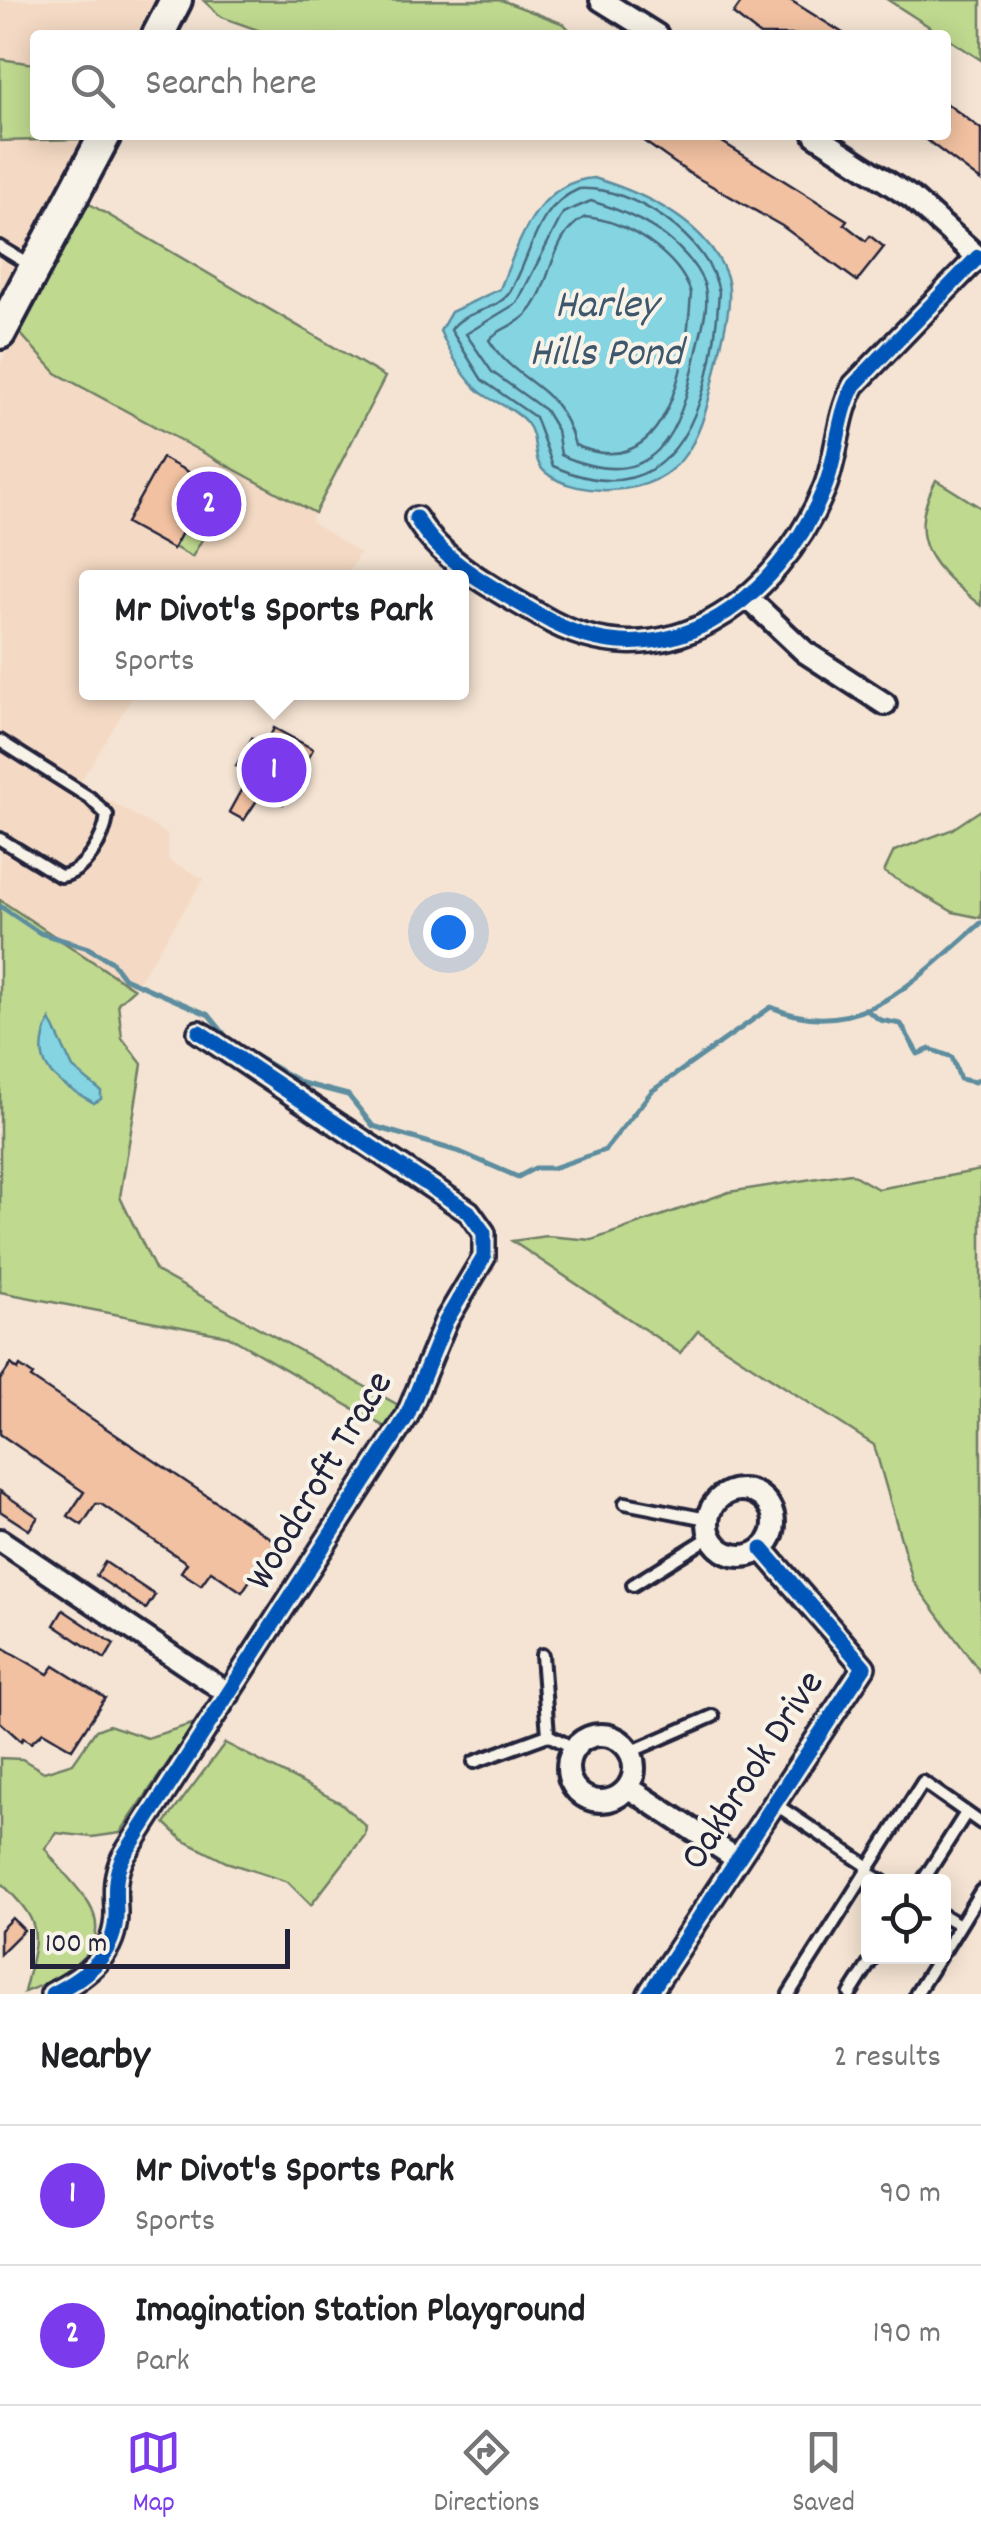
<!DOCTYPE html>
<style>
:root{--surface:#fff;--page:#f6f6f6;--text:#202124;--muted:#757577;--line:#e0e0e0;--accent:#7c3aed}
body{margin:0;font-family:Dekko,sans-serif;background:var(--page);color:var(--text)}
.controls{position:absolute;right:30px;bottom:30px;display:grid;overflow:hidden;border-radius:10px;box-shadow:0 5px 25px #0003}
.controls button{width:90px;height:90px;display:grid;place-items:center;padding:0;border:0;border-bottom:2px solid var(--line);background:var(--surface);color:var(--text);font:50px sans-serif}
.scale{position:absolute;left:30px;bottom:25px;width:260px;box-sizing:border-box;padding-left:10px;border:5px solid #22223b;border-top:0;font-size:28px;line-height:35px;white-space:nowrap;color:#22223b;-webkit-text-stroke:8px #f7f3e8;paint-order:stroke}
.you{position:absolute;left:448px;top:932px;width:35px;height:35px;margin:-25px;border:8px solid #fff;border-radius:50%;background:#1a73e8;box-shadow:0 0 0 15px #1a73e833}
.badge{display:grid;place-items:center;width:65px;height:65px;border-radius:50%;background:var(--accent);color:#fff;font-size:32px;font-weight:700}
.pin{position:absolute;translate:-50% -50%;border:5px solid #fff;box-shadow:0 2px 10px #0006}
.popup{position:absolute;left:79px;top:570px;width:390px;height:130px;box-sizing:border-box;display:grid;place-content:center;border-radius:10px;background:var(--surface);filter:drop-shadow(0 2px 8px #0005);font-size:32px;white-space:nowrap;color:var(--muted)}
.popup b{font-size:38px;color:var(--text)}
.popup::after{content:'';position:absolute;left:50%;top:100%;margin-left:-20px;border:20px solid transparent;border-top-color:var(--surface)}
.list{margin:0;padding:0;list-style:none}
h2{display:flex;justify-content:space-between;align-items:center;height:130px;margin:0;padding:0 40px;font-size:42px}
h2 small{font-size:32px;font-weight:400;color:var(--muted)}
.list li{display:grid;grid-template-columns:65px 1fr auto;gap:30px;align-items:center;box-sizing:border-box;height:140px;padding:0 40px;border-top:2px solid var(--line)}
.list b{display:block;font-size:38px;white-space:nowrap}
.list p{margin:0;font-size:32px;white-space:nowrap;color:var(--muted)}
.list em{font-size:32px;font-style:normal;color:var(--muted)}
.icon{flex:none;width:55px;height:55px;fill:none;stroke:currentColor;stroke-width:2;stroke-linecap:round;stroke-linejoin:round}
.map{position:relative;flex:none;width:981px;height:1994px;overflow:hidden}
.search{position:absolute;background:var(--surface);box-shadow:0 5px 25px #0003;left:30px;right:30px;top:30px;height:110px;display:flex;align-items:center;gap:25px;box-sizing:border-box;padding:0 35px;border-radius:10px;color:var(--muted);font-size:38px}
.sheet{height:410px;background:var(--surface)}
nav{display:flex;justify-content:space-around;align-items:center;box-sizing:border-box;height:140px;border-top:2px solid var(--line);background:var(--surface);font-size:28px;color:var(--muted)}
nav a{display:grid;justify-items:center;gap:5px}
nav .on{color:var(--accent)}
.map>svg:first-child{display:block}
.built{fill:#f4dac4}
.green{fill:#bfd98f;stroke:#707e65;stroke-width:2.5}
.water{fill:#84d4e1;stroke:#5d8d9f;stroke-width:2.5}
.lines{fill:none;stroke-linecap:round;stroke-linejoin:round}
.shore{stroke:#49697d;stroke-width:2.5}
.stream{stroke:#5d8d9f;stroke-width:5}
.building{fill:#f1c1a1;stroke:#22223b;stroke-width:2.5}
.lane-casing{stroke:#22223b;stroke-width:18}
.street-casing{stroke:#22223b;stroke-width:28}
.secondary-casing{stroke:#22223b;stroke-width:38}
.lane{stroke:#f7f3e8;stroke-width:10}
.street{stroke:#f7f3e8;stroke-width:20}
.secondary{stroke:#f7f3e8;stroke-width:30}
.cycleway-casing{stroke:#f7f3e8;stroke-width:21}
.cycleway{stroke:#0057b8;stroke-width:15}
.labels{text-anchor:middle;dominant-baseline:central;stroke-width:8;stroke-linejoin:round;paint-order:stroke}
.street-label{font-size:40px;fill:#22223b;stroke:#f7f3e8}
.water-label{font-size:42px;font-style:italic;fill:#3f576d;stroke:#f7f3e8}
</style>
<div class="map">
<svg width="981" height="1994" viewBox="0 0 981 1994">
<rect width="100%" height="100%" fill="#f5e4d3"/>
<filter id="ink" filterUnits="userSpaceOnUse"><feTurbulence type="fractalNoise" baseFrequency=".01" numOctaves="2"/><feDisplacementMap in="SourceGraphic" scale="20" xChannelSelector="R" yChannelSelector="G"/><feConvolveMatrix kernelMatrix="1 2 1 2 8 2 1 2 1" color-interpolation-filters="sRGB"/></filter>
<g filter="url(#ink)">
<path class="built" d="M 0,0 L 165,0 L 146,35 L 35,35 L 35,135 L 93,135 L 0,312 Z
M 19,332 L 56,373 L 315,513 L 311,521 L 360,553 L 345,577 L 86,578 L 86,692 L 135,693 L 80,783 L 167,834 L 169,861 L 204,879 L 134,989 L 0,900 L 0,364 Z"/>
<path class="green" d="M 501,0 L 564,24 L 574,35 L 272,35 L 221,17 L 204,1 Z
M 888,0 L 981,0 L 981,60 Z
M 0,59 L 35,64 L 35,135 L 81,135 L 81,139 L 0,141 Z
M 88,203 L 385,377 L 315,513 L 56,373 L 19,332 Z
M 936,480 L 981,508 L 981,606 C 933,567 904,542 936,480 Z
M 208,485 L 227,495 L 210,524 L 192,514 Z
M 190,518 L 208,529 L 192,557 L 174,547 Z
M 981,810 L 981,918 L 953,912 L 884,872 L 894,851 L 951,830 Z
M 0,900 L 134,989 L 118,1003 L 122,1038 L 142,1064 L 120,1197 L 156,1271 L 400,1406 L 385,1427 L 228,1336 L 0,1292 Z
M 981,1170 L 981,1673 L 913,1581 L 874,1445 L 698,1331 L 680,1353 L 512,1241 L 547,1236 L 592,1240 L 729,1192 L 850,1173 L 878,1189 Z
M 195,1723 L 120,1833 L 92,1837 L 57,1833 L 45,1848 C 57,1868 77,1884 89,1904 C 116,1950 60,1979 24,1992 C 38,1933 46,1926 0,1882 L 0,1758 L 22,1759 L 44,1772 L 73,1763 L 96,1730 L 109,1725 L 147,1738 Z
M 225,1743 L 341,1803 L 366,1826 L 365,1835 L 311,1905 L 288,1882 L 226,1862 L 183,1840 L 165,1823 Z"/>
<path class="water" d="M 594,178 C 643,193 705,221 726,274 C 734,297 725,327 720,350 C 705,417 697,488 610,490 C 590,491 561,486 545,472 C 531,460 539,438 527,423 C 517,411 502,405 489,398 C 467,386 450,353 440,331 L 451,312 L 500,289 C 519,243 536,182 594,178 Z
M 50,1019 L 73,1068 L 101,1091 L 101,1099 L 94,1103 C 55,1080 28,1068 50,1019 Z"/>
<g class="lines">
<path class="shore" d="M 579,189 C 633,186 709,238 719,292 C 713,391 683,524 553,466 L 535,417 L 482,380 L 451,330 C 463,310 497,312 510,292 C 533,254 534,208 579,189 Z
M 591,201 C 635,214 680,236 702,279 C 713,301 700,332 696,355 C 680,433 656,497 561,455 L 557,430 L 545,410 L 492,372 L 466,334 L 517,303 L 563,213 Z
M 585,217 C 625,220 678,254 691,293 C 687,358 670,487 575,445 C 558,380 519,388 489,340 C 498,328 517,326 528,313 C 552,286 550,235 585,217 Z"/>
<path class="stream" d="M 0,906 L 40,933 L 88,948 L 112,962 L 124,978 L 209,1015 L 230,1041 L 302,1083 L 348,1095 L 373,1126 L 460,1152 L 518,1177 L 535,1168 L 553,1168 L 605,1150 L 652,1091 L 771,1007 C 860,1046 919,976 981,923
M 865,1009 L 880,1020 L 901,1024 L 918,1054 L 930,1049 L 952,1057 L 960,1079 L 975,1082 L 981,1078"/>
</g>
<path class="building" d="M 743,0 L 790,0 L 846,35 L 760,35 L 733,14 Z
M 946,103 L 981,129 L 981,181 L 920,135 L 946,135 Z
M 635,135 L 711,135 L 847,220 L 844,224 L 866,241 L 870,236 L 884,247 L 857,281 L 782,226 L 689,173 Z
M 162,458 L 209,483 L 173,549 L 126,523 Z
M 274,728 L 313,749 L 283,804 L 261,794 L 244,820 L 229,812 L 250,774 L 236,766 L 252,738 L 266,745 Z
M 11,1364 L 18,1370 L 20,1366 L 33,1375 L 31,1378 L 276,1542 L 242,1592 L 211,1571 L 201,1585 L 181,1572 L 187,1563 L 101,1504 L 96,1504 L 82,1525 L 68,1516 L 84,1492 L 0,1434 L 0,1380 Z
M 0,1491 L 38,1517 L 29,1530 L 0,1511 Z
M 105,1562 L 155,1595 L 146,1609 L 96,1576 Z
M 63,1610 L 114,1644 L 105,1659 L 54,1625 Z
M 0,1646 L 48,1674 L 54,1666 L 105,1698 L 72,1749 L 43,1732 L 31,1743 L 23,1738 L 21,1741 L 0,1722 Z
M 12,1918 L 24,1930 L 0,1954 L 0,1930 Z"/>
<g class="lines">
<g class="lane-casing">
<path id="lane" d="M 0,247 L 30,265
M 0,741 L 90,798 L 107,815 C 105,838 84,874 60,876 L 0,839
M 625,1503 L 707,1519
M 633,1585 L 710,1537
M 542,1655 L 548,1735
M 630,1752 L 713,1716
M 474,1762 L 548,1735 L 574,1748
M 775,1804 L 869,1867
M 866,1872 L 883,1882
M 922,1882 L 966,1813
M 944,1916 L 960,1925
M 944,1951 L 981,1891
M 789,1994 L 923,1782 L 981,1823
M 850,1994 L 874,1956
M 916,1994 L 940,1956"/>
</g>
<g class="street-casing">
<path id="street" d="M 601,0 L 657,35
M 815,135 L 912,198 L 981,260
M 416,518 C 443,564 496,589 541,616 C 662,688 778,602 825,487 C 838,454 837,417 854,385 L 978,257
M 748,598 L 805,652 L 885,704
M708 1523a33 33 0 1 1 66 0a33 33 0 1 1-66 0Z
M 0,1540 L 229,1694
M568 1768a33 33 0 1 1 66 0a33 33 0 1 1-66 0Z
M 629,1788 L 737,1859
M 52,1994 C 87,1976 117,1954 116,1911 C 115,1891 114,1875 123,1857 L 407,1416 L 446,1321 L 484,1257 L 484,1233 L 469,1212 L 199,1032
M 649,1994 L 864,1667 L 762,1549"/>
</g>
<g class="secondary-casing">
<path id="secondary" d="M 158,35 L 176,0
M 0,333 L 105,135"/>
</g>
<use href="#lane" class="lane"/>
<use href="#street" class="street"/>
<use href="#secondary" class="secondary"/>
<g class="cycleway-casing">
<path id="cycleway" d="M 416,518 C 443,564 496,589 541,616 C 662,688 778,602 825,487 C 838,454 837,417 854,385 L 978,257
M 52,1994 C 87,1976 117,1954 116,1911 C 115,1891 114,1875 123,1857 L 407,1416 L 446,1321 L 484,1257 L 484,1233 L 469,1212 L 199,1032
M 649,1994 L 864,1667 L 762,1549"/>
</g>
<use href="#cycleway" class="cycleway"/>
</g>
</g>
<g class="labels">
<g class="street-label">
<text transform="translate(322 1482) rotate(-59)">Woodcroft Trace</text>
<text transform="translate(755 1772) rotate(-57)">Oakbrook Drive</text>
</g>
<g class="water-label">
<text x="606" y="308">Harley<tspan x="606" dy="48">Hills Pond</tspan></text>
</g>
</g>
</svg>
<div class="controls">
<button><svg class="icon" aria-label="locate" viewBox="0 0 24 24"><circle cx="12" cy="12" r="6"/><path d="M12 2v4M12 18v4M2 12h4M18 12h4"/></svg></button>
</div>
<div class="scale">100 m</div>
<div class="you"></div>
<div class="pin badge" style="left:274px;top:770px">1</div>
<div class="popup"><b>Mr Divot's Sports Park</b>Sports</div>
<div class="pin badge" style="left:209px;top:504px">2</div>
<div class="search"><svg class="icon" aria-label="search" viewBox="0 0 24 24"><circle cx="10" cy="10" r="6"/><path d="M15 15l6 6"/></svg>Search here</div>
</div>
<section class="sheet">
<h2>Nearby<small>2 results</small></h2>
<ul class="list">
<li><span class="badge">1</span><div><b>Mr Divot's Sports Park</b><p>Sports</p></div><em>90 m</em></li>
<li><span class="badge">2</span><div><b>Imagination Station Playground</b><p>Park</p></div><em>190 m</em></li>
</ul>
</section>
<nav>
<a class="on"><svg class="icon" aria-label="map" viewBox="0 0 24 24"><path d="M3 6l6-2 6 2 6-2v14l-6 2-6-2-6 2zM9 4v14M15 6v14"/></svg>Map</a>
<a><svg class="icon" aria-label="directions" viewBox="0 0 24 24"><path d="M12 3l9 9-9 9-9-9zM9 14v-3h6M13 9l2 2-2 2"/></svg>Directions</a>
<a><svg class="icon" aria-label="saved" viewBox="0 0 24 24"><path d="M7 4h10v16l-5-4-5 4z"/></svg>Saved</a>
</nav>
